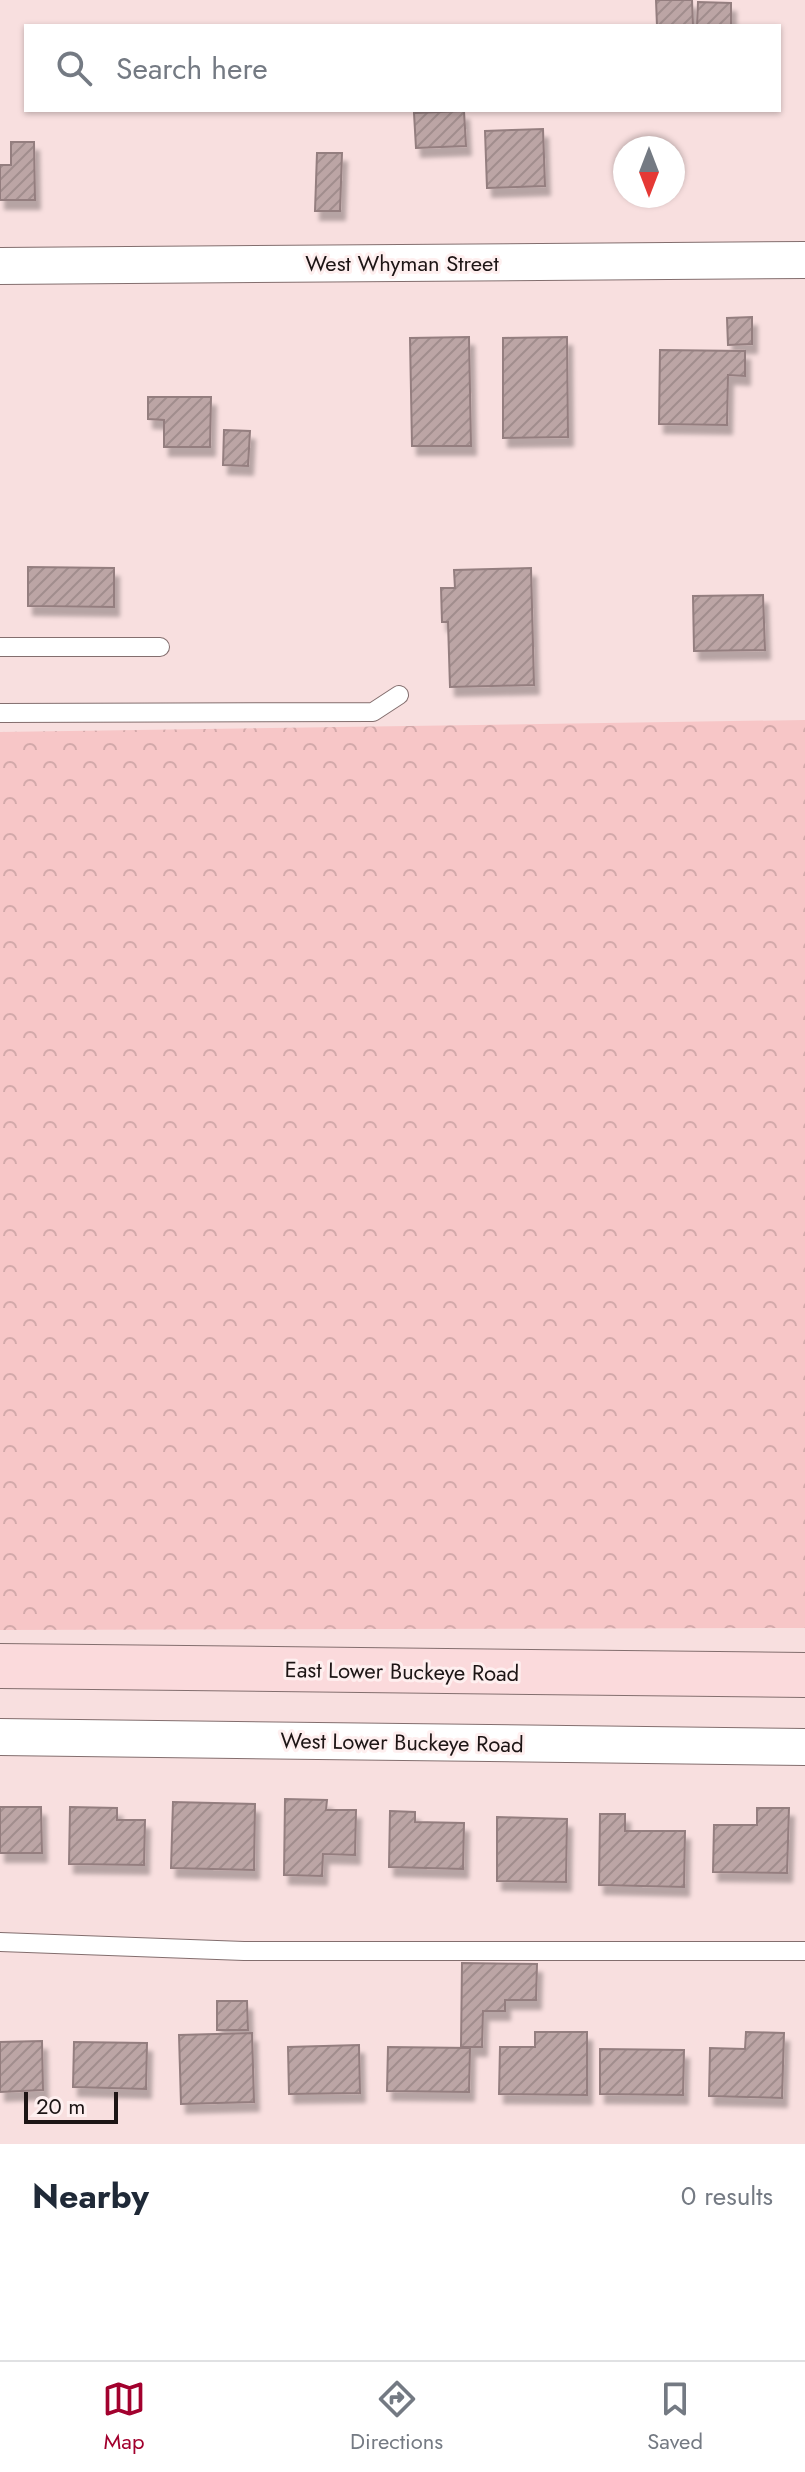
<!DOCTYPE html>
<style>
:root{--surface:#fff;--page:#f6f6f7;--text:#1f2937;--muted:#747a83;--line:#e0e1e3;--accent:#a2012e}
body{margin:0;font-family:Jost,sans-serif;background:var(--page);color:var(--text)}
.compass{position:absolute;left:613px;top:136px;width:72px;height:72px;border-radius:50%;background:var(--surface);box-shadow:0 2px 6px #0004;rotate:180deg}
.scale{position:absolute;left:24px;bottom:20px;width:94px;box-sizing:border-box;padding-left:8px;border:4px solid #1d1515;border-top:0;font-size:22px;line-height:28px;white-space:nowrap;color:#1d1515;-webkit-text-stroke:6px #feefef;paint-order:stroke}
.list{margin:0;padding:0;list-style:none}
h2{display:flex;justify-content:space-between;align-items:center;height:104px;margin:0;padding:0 32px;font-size:34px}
h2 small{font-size:26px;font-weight:400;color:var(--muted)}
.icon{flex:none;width:44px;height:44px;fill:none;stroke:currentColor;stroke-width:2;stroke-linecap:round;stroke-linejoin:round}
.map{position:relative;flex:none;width:805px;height:2144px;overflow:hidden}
.search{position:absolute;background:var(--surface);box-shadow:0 2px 6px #0004;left:24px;right:24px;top:24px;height:88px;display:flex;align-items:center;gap:20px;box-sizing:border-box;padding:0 28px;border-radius:0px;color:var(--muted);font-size:30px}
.sheet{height:216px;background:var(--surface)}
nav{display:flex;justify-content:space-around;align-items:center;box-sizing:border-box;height:112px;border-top:2px solid var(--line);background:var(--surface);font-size:22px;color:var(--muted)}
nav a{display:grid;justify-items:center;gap:4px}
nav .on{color:var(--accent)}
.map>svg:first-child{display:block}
.forest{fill:url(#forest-crowns)}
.building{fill:url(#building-hatch);stroke:#947e7f;stroke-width:2;filter:url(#shadow)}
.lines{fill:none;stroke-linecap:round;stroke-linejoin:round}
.lane-casing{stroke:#836e6e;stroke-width:20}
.street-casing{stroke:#836e6e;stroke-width:38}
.secondary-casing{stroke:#836e6e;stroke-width:46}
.lane{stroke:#fff;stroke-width:18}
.street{stroke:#fff;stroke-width:36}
.secondary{stroke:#fbdadc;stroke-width:44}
.labels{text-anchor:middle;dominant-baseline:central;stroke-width:6;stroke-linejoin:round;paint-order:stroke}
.street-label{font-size:22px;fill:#1d1515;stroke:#feefef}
</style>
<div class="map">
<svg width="805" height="2144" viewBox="0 0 805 2144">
<defs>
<pattern id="forest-crowns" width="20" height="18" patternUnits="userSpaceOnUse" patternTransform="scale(2)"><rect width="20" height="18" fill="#f7c6c7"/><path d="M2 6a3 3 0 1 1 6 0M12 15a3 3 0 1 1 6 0" fill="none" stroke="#d3a9aa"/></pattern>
<pattern id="building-hatch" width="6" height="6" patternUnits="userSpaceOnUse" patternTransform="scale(2)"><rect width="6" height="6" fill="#bca5a5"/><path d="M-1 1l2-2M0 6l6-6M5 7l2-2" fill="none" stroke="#a18d8d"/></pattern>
<filter id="shadow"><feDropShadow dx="5" dy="9" stdDeviation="2" flood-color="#0004"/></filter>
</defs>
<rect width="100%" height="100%" fill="#f8dfdf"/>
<path class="forest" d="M 805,720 L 805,1628 L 0,1630 L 0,732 Z"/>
<path class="building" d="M 656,0 L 692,0 L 693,26 L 657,26 Z
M 698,2 L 731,3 L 731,26 L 697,26 Z
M 464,111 L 466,146 L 416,148 L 414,113 Z
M 543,129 L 545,186 L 487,188 L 485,131 Z
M 11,142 L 34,142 L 35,200 L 0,200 L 0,165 L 11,165 Z
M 317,153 L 342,153 L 340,211 L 315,211 Z
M 752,317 L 752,344 L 728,345 L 727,318 Z
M 469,337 L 471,446 L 412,446 L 410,338 Z
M 567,337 L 568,437 L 503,438 L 503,338 Z
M 660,350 L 745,351 L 745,376 L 728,375 L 727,425 L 659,424 Z
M 148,397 L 211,397 L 210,447 L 164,447 L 164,420 L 148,419 Z
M 224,430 L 250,431 L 248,466 L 223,465 Z
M 28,567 L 114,568 L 114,607 L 28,606 Z
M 531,568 L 534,685 L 450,687 L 448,622 L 442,622 L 441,588 L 455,588 L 454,570 Z
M 763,595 L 765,650 L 694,651 L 693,596 Z
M 285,1799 L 327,1800 L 326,1810 L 356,1810 L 355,1855 L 323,1854 L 322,1876 L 284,1875 Z
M 173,1802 L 255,1804 L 254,1870 L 171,1868 Z
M 0,1807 L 41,1807 L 42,1853 L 0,1853 Z
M 70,1807 L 117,1808 L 117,1820 L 145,1820 L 144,1865 L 69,1864 Z
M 757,1808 L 789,1808 L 787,1873 L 713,1872 L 714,1825 L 757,1825 Z
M 390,1811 L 415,1812 L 415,1822 L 464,1823 L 463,1869 L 389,1867 Z
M 600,1814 L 625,1814 L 625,1831 L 685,1831 L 684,1887 L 599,1885 Z
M 497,1817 L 567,1819 L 566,1882 L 497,1881 Z
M 462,1963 L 537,1964 L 536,2000 L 505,2000 L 505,2011 L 483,2011 L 482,2047 L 461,2047 Z
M 217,2001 L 247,2001 L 248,2030 L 217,2030 Z
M 535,2032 L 587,2032 L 587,2095 L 499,2094 L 500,2047 L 535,2047 Z
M 746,2032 L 784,2033 L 782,2098 L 709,2096 L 710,2048 L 745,2049 Z
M 252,2033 L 254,2102 L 181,2104 L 179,2035 Z
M 42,2041 L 43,2090 L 0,2092 L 0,2042 Z
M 74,2042 L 147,2043 L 146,2089 L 73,2087 Z
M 359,2045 L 360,2093 L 289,2094 L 288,2047 Z
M 388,2047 L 470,2048 L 469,2092 L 387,2091 Z
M 600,2049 L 684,2050 L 683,2095 L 600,2094 Z"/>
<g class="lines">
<g class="lane-casing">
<path id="lane" d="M 0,647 L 160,647
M 0,713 L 373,712 L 399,695
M 0,1942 L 244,1951 L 805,1951"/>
</g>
<g class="street-casing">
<path id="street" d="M 0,266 L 805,260
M 0,1737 L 805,1747"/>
</g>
<g class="secondary-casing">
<path id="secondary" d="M 0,1666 L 805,1675"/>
</g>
<use href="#lane" class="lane"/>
<use href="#street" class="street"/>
<use href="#secondary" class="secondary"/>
</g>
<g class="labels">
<g class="street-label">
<text x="402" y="263">West Whyman Street</text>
<text transform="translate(402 1671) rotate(1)">East Lower Buckeye Road</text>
<text transform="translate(402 1742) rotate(1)">West Lower Buckeye Road</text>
</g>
</g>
</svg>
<svg class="compass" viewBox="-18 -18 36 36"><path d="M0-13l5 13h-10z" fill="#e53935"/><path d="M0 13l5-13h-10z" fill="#747a83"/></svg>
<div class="scale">20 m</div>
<div class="search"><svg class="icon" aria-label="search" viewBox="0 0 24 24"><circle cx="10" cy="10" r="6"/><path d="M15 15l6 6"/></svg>Search here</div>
</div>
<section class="sheet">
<h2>Nearby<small>0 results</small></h2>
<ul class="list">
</ul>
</section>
<nav>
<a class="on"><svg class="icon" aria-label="map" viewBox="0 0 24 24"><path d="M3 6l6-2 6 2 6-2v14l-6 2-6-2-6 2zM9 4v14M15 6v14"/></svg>Map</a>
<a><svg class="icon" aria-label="directions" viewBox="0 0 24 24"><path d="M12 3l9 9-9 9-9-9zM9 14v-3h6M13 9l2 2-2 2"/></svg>Directions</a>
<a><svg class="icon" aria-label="saved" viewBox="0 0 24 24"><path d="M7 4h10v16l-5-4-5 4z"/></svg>Saved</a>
</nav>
